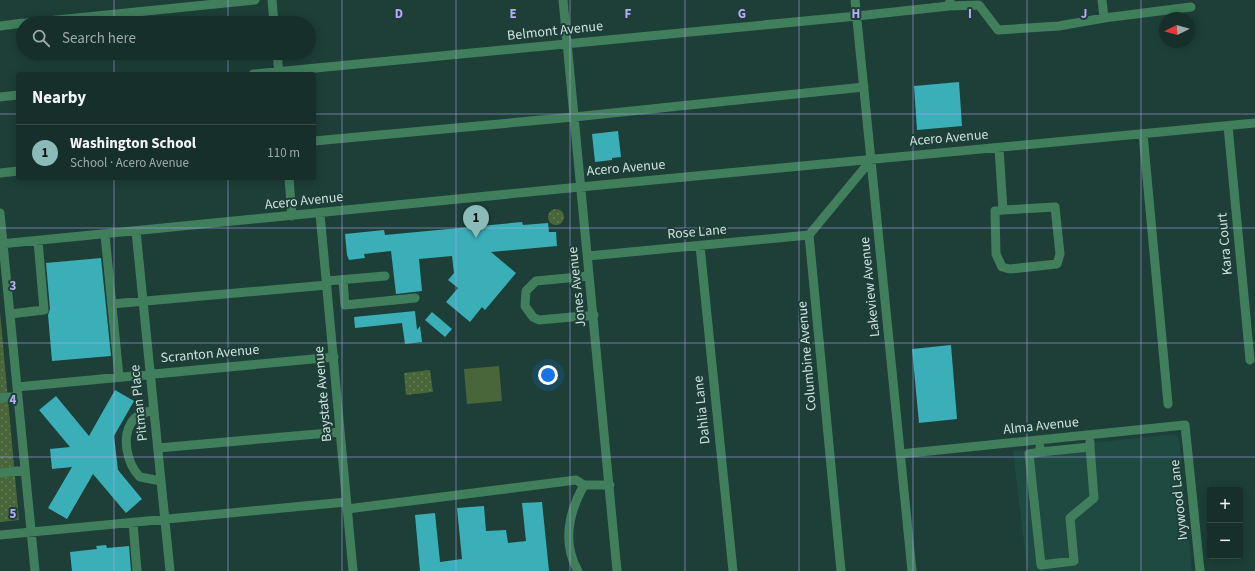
<!DOCTYPE html>
<meta charset="utf-8">
<style>
:root{--surface:#162f2a;--page:#233b36;--text:#f1f3f6;--muted:#9ea9a8;--line:#354a47;--accent:#8bbbb9}
body{margin:0;font-family:"Source Sans 3",sans-serif;background:var(--page);color:var(--text)}
.controls{position:absolute;right:12px;bottom:12px;display:grid;overflow:hidden;border-radius:4px;box-shadow:0 2px 10px #0003}
.controls button{width:36px;height:36px;display:grid;place-items:center;padding:0;border:0;border-bottom:1px solid var(--line);background:var(--surface);color:var(--text);font:20px sans-serif}
.compass{position:absolute;left:1159px;top:12px;width:36px;height:36px;border-radius:50%;background:var(--surface);box-shadow:0 2px 10px #0003;rotate:265deg}
.you{position:absolute;left:548px;top:375px;width:14px;height:14px;margin:-10px;border:3px solid #fff;border-radius:50%;background:#1a73e8;box-shadow:0 0 0 6px #1a73e833}
.badge{display:grid;place-items:center;width:26px;height:26px;border-radius:50%;background:var(--accent);color:#111;font-size:13px;font-weight:700}
.pin{position:absolute;translate:-50% -33px;filter:drop-shadow(0 1px 2px #0008)}
.pin::after{content:'';position:absolute;top:21px;width:14px;height:12px;background:inherit;clip-path:polygon(0 0,100% 0,50% 100%)}
.list{margin:0;padding:0;list-style:none}
h2{display:flex;justify-content:space-between;align-items:center;height:52px;margin:0;padding:0 16px;font-size:17px}
h2 small{font-size:13px;font-weight:400;color:var(--muted)}
.list li{display:grid;grid-template-columns:26px 1fr auto;gap:12px;align-items:center;box-sizing:border-box;height:56px;padding:0 16px;border-top:1px solid var(--line)}
.list b{display:block;font-size:15px;white-space:nowrap}
.list p{margin:0;font-size:13px;white-space:nowrap;color:var(--muted)}
.list em{font-size:13px;font-style:normal;color:var(--muted)}
.icon{flex:none;width:22px;height:22px;fill:none;stroke:currentColor;stroke-width:2;stroke-linecap:round;stroke-linejoin:round}
.map{position:relative;flex:none;width:1255px;height:571px;overflow:hidden}
.search{position:absolute;background:var(--surface);box-shadow:0 2px 10px #0003;left:16px;top:16px;width:300px;height:44px;display:flex;align-items:center;gap:10px;box-sizing:border-box;padding:0 14px;border-radius:22px;color:var(--muted);font-size:15px}
.panel{position:absolute;background:var(--surface);box-shadow:0 2px 10px #0003;left:16px;top:72px;width:300px;height:108px;border-radius:4px}
.map>svg:first-child{display:block}
.built{fill:#1e4a42}
.park{fill:url(#park-dots)}
.pitch{fill:#486639}
.building{fill:#3aafb7}
.lines{fill:none;stroke-linecap:round;stroke-linejoin:round}
.minor{stroke:#407e5c;stroke-width:9}
.grid{fill:none;stroke:#b6acf8;stroke-width:1;stroke-opacity:0.55}
.labels{text-anchor:middle;dominant-baseline:central;stroke-width:4;stroke-linejoin:round;paint-order:stroke}
.street-label{font-size:14px;fill:#cee1dc;stroke:#1d3f38}
.grid-label{font-size:13px;text-anchor:middle;font-weight:bold;fill:#b6acf8;stroke:#1d3f38;stroke-width:4;stroke-linejoin:round;paint-order:stroke}
</style>
<div class="map">
<svg width="1255" height="571" viewBox="0 0 1255 571">
<defs>
<pattern id="park-dots" width="8" height="8" patternUnits="userSpaceOnUse"><rect width="8" height="8" fill="#486639"/><path d="M2 2h.1M6 6h.1" fill="none" stroke="#617c55" stroke-width="1.8" stroke-linecap="round"/></pattern>
</defs>
<rect width="100%" height="100%" fill="#1d3f38"/>
<path class="built" d="M 1175,434 L 1179,439 L 1192,571 L 1032,571 L 1027,568 L 1013,451 Z"/>
<path class="park" d="M548 217a8 8 0 1 1 16 0a8 8 0 1 1-16 0Z
M 0,312 L 19,520 L 0,522 Z
M 430,370 L 433,392 L 406,395 L 404,373 Z"/>
<path class="pitch" d="M 499,366 L 502,401 L 467,404 L 464,369 Z"/>
<path class="building" d="M 959,82 L 962,126 L 917,130 L 914,86 Z
M 618,131 L 621,157 L 612,158 L 612,160 L 595,162 L 592,134 Z
M 522,222 L 523,225 L 548,223 L 549,232 L 556,232 L 557,246 L 491,252 L 516,273 L 485,310 L 482,307 L 470,322 L 446,302 L 458,288 L 448,280 L 454,273 L 452,256 L 419,259 L 422,291 L 396,294 L 391,251 L 364,254 L 365,258 L 349,260 L 347,255 L 345,234 L 384,230 L 385,235 Z
M 101,258 L 111,356 L 52,361 L 48,315 L 50,309 L 46,263 Z
M 415,311 L 417,330 L 420,326 L 422,342 L 405,344 L 402,323 L 355,328 L 354,317 Z
M 432,312 L 452,329 L 445,337 L 425,320 Z
M 951,345 L 957,419 L 919,423 L 912,349 Z
M 115,390 L 134,401 L 114,436 L 118,470 L 142,499 L 126,513 L 93,474 L 67,519 L 48,508 L 72,467 L 52,469 L 50,449 L 70,447 L 39,410 L 56,396 L 89,436 Z
M 542,502 L 549,571 L 420,571 L 415,515 L 435,513 L 440,562 L 462,559 L 457,508 L 484,506 L 486,531 L 506,530 L 508,543 L 526,541 L 522,503 Z
M 106,545 L 107,548 L 129,546 L 131,571 L 72,571 L 70,552 L 97,549 L 96,546 Z"/>
<g class="lines">
<path class="minor" d="M 272,0 L 274,23
M 563,0 L 617,571
M 855,0 L 912,571
M 949,6 L 979,5 L 998,30 L 1059,26 L 1104,18 L 1102,0
M 1104,18 L 1191,7
M 27,23 L 255,0
M 0,26 L 23,23
M 277,53 L 279,74
M 253,74 L 857,16 L 949,6 L 950,0
M 0,97 L 18,95
M 1228,126 L 1250,360
M 1143,134 L 1168,404
M 314,141 L 574,117 L 864,87
M 999,148 L 1003,210 L 1055,207 L 1060,254 L 1057,264 L 1010,269 L 1002,267 L 996,254 L 995,211 L 1003,210
M 0,173 L 18,171
M 289,178 L 292,216
M 0,213 L 35,571
M 320,214 L 353,571
M 136,231 L 170,571
M 105,235 L 119,377
M 0,244 L 580,187 L 1255,123
M 700,246 L 733,571
M 588,256 L 809,235
M 589,276 L 536,281 L 526,291 L 525,306 L 533,317 L 539,320 L 594,315
M 343,280 L 345,305 L 415,298
M 327,281 L 385,276
M 112,304 L 327,285
M 10,314 L 44,310 L 38,241
M 17,387 L 334,357
M 0,398 L 18,396
M 154,410 C 147,412 140,413 134,419 C 120,435 127,464 140,477 L 161,481
M 1040,447 L 1040,452 L 1090,447 L 1090,442
M 158,448 L 340,432
M 1040,452 L 1029,454 L 1041,565 L 1074,561 L 1070,518 L 1094,498 L 1090,447
M 900,454 L 1185,425 L 1200,571
M 0,473 L 25,470
M 347,509 L 576,480 L 584,485 L 610,485
M 133,523 L 137,571
M 0,535 L 346,502
M 578,571 C 562,543 569,512 584,485
M 841,571 L 809,235 L 871,160"/>
</g>
<path class="grid" d="M 114,0 L 114,23M 228,0 L 228,23M 342,0 L 342,571M 456,0 L 456,571M 570,0 L 570,571M 685,0 L 685,571M 799,0 L 799,571M 913,0 L 913,571M 1027,0 L 1027,571M 1141,0 L 1141,571M 114,53 L 114,74M 228,53 L 228,74M 0,114 L 18,114M 314,114 L 1255,114M 114,178 L 114,571M 228,178 L 228,571M 0,228 L 1255,228M 0,343 L 1255,343M 0,457 L 1255,457"/>
<g class="labels">
<g class="street-label">
<text transform="translate(555 31) rotate(-6)">Belmont Avenue</text>
<text transform="translate(949 138) rotate(-5)">Acero Avenue</text>
<text transform="translate(626 168) rotate(-5)">Acero Avenue</text>
<text transform="translate(304 201) rotate(-6)">Acero Avenue</text>
<text transform="translate(697 232) rotate(-5)">Rose Lane</text>
<text transform="translate(1225 244) rotate(-95)">Kara Court</text>
<text transform="translate(577 287) rotate(-96)">Jones Avenue</text>
<text transform="translate(870 287) rotate(-96)">Lakeview Avenue</text>
<text transform="translate(210 354) rotate(-5)">Scranton Avenue</text>
<text transform="translate(807 356) rotate(-95)">Columbine Avenue</text>
<text transform="translate(323 394) rotate(-95)">Baystate Avenue</text>
<text transform="translate(139 403) rotate(-96)">Pitman Place</text>
<text transform="translate(702 410) rotate(-96)">Dahlia Lane</text>
<text transform="translate(1041 426) rotate(-6)">Alma Avenue</text>
<text transform="translate(1179 500) rotate(-96)">Ivywood Lane</text>
</g>
</g>
<g class="grid-label">
<text x="399" y="18">D</text>
<text x="513" y="18">E</text>
<text x="628" y="18">F</text>
<text x="742" y="18">G</text>
<text x="856" y="18">H</text>
<text x="970" y="18">I</text>
<text x="1084" y="18">J</text>
<text x="13" y="290">3</text>
<text x="13" y="404">4</text>
<text x="13" y="518">5</text>
</g>
</svg>
<div class="controls">
<button>+</button>
<button>−</button>
</div>
<svg class="compass" viewBox="-18 -18 36 36"><path d="M0-13l5 13h-10z" fill="#e53935"/><path d="M0 13l5-13h-10z" fill="#9ea9a8"/></svg>
<div class="you"></div>
<div class="pin badge" style="left:476px;top:238px">1</div>
<div class="search"><svg class="icon" aria-label="search" viewBox="0 0 24 24"><circle cx="10" cy="10" r="6"/><path d="M15 15l6 6"/></svg>Search here</div>
<section class="panel">
<h2>Nearby<small></small></h2>
<ul class="list">
<li><span class="badge">1</span><div><b>Washington School</b><p>School · Acero Avenue</p></div><em>110 m</em></li>
</ul>
</section>
</div>
